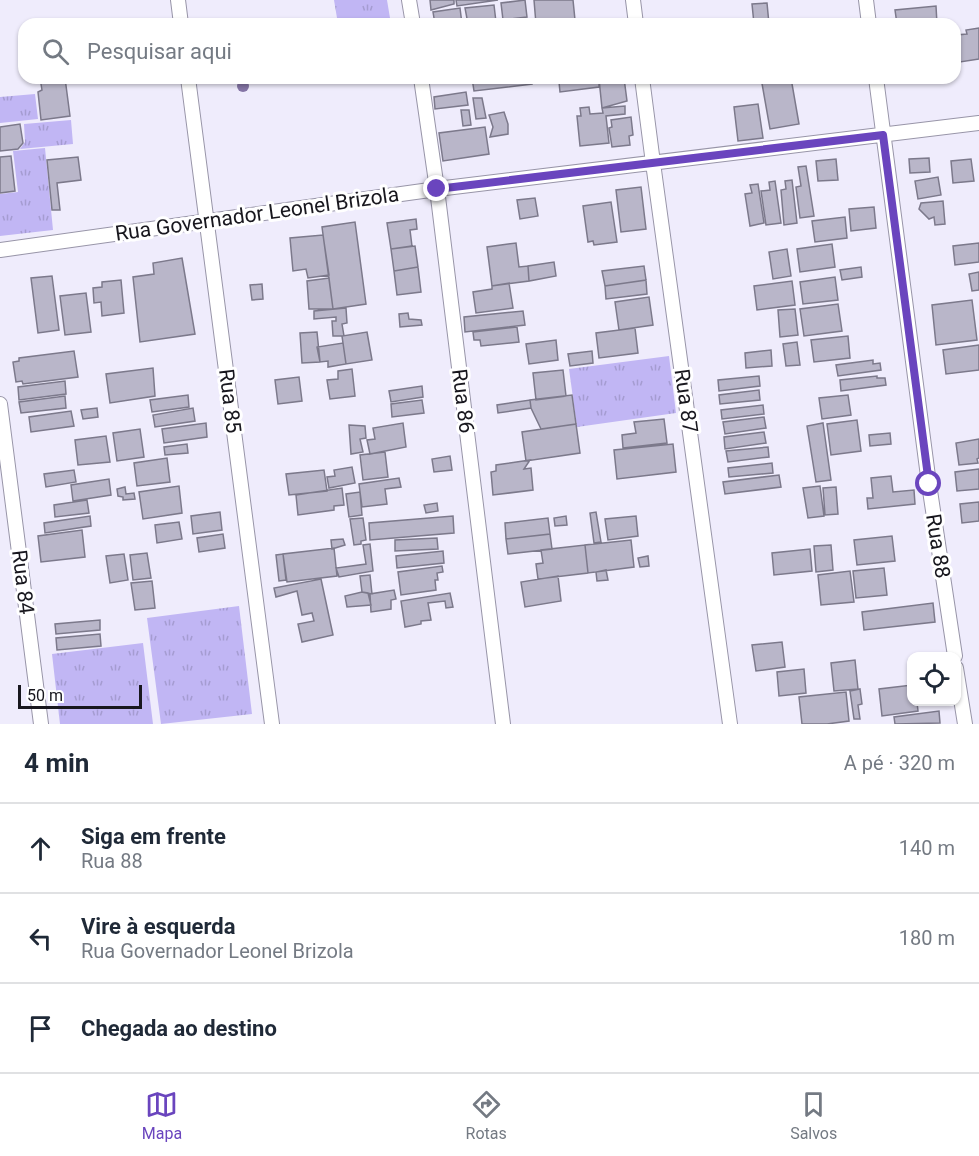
<!DOCTYPE html>
<html lang="pt">
<meta charset="utf-8">
<style>
:root{--surface:#fff;--page:#f6f6f7;--text:#1f2937;--muted:#747a83;--line:#e0e1e3;--accent:#6a45be}
body{margin:0;font-family:Roboto,sans-serif;background:var(--page);color:var(--text)}
.controls{position:absolute;right:18px;bottom:18px;display:grid;overflow:hidden;border-radius:12px;box-shadow:0 2px 4px #0004}
.controls button{width:54px;height:54px;display:grid;place-items:center;padding:0;border:0;border-bottom:2px solid var(--line);background:var(--surface);color:var(--text);font:30px sans-serif}
.scale{position:absolute;left:18px;bottom:15px;width:124px;box-sizing:border-box;padding-left:6px;border:3px solid #18171e;border-top:0;font-size:16px;line-height:21px;white-space:nowrap;color:#18171e;-webkit-text-stroke:4px #fff;paint-order:stroke}
.stop{position:absolute;width:18px;height:18px;margin:-14px;border:4px solid #6a45be;border-radius:50%;background:#fff}
.stop.end{background:#6a45be;border-color:#fff;box-shadow:0 2px 6px #0008}
.list{margin:0;padding:0;list-style:none}
h2{display:flex;justify-content:space-between;align-items:center;height:78px;margin:0;padding:0 24px;font-size:26px}
h2 small{font-size:20px;font-weight:400;color:var(--muted)}
.list li{display:grid;grid-template-columns:39px 1fr auto;gap:18px;align-items:center;box-sizing:border-box;height:90px;padding:0 24px;border-top:2px solid var(--line)}
.list b{display:block;font-size:22px;white-space:nowrap}
.list p{margin:0;font-size:20px;white-space:nowrap;color:var(--muted)}
.list em{font-size:20px;font-style:normal;color:var(--muted)}
.icon{flex:none;width:33px;height:33px;fill:none;stroke:currentColor;stroke-width:2;stroke-linecap:round;stroke-linejoin:round}
.map{position:relative;flex:none;width:979px;height:724px;overflow:hidden}
.search{position:absolute;background:var(--surface);box-shadow:0 2px 4px #0004;left:18px;right:18px;top:18px;height:66px;display:flex;align-items:center;gap:15px;box-sizing:border-box;padding:0 21px;border-radius:18px;color:var(--muted);font-size:22px}
.sheet{height:348px;background:var(--surface)}
nav{display:flex;justify-content:space-around;align-items:center;box-sizing:border-box;height:84px;border-top:2px solid var(--line);background:var(--surface);font-size:16px;color:var(--muted)}
nav a{display:grid;justify-items:center;gap:3px}
nav .on{color:var(--accent)}
.map>svg:first-child{display:block}
.grass{fill:url(#grass-tufts)}
.building{fill:#b9b6c9;stroke:#7c798b;stroke-width:1.5}
.lines{fill:none;stroke-linecap:round;stroke-linejoin:round}
.minor-casing{stroke:#9895a8;stroke-width:16}
.minor{stroke:#fff;stroke-width:14}
.tree{fill:#8575a6}
.route{stroke:#6a45be;stroke-width:8}
.labels{text-anchor:middle;dominant-baseline:central;stroke-width:6;stroke-linejoin:round;paint-order:stroke}
.street-label{font-size:21px;fill:#18171e;stroke:#fff}
</style>
<div class="map">
<svg width="979" height="724" viewBox="0 0 979 724">
<defs>
<pattern id="grass-tufts" width="24" height="20" patternUnits="userSpaceOnUse" patternTransform="scale(1.5)"><rect width="24" height="20" fill="#c1b6f4"/><path d="M3 7l-1-3M5 7V3M7 7l1-3M15 17l-1-3M17 17v-4M19 17l1-3" fill="none" stroke="#a59cd1"/></pattern>
</defs>
<rect width="100%" height="100%" fill="#efecfc"/>
<path class="grass" d="M 334,0 L 387,0 L 391,24 L 338,24 Z
M 35,94 L 38,119 L 0,123 L 0,97 Z
M 71,120 L 73,144 L 20,149 L 25,142 L 24,124 Z
M 45,148 L 53,230 L 0,236 L 0,194 L 18,192 L 13,151 Z
M 669,356 L 676,413 L 577,427 L 569,369 Z
M 239,606 L 252,714 L 161,724 L 147,618 Z
M 143,643 L 153,724 L 60,724 L 52,654 Z"/>
<path class="building" d="M 430,0 L 454,0 L 454,4 L 431,10 Z
M 456,0 L 498,0 L 457,6 Z
M 525,0 L 527,17 L 503,20 L 501,3 Z
M 534,0 L 573,0 L 575,20 L 536,24 Z
M 767,3 L 769,24 L 754,24 L 752,4 Z
M 494,5 L 496,22 L 468,24 L 465,8 Z
M 936,6 L 937,24 L 897,24 L 895,10 Z
M 460,8 L 462,24 L 435,24 L 433,12 Z
M 979,28 L 979,59 L 960,62 L 956,35 L 967,34 L 966,30 Z
M 40,78 L 65,78 L 70,116 L 41,120 L 38,92 L 42,90 Z
M 472,78 L 531,78 L 532,84 L 474,91 Z
M 585,78 L 599,78 L 599,87 L 560,92 L 559,82 Z
M 605,78 L 624,78 L 627,101 L 602,108 L 599,79 Z
M 761,78 L 791,78 L 799,124 L 770,129 Z
M 466,92 L 468,105 L 435,109 L 434,97 Z
M 473,98 L 482,98 L 486,118 L 476,119 Z
M 758,104 L 763,138 L 738,141 L 734,107 Z
M 625,106 L 625,114 L 606,116 L 609,143 L 580,146 L 577,116 L 581,116 L 580,108 L 589,107 L 590,114 L 603,113 L 602,108 Z
M 461,110 L 469,110 L 471,125 L 463,126 Z
M 504,112 L 508,124 L 508,134 L 490,137 L 493,127 L 489,115 Z
M 631,117 L 633,135 L 629,136 L 630,145 L 612,147 L 609,128 L 612,127 L 611,120 Z
M 20,124 L 23,143 L 18,149 L 0,151 L 0,127 Z
M 485,127 L 489,154 L 443,161 L 439,133 Z
M 11,156 L 15,191 L 0,193 L 0,157 Z
M 78,157 L 81,180 L 57,183 L 60,210 L 52,210 L 47,160 Z
M 929,158 L 930,172 L 910,173 L 909,159 Z
M 836,159 L 838,180 L 818,181 L 816,161 Z
M 971,159 L 974,181 L 953,183 L 951,161 Z
M 806,166 L 814,216 L 800,218 L 796,187 L 801,186 L 798,167 Z
M 938,177 L 941,195 L 918,199 L 915,181 Z
M 792,180 L 797,223 L 784,225 L 781,190 L 786,189 L 785,181 Z
M 775,181 L 781,223 L 766,225 L 761,191 L 770,190 L 769,182 Z
M 758,184 L 764,223 L 750,226 L 745,194 L 752,193 L 750,185 Z
M 641,187 L 646,229 L 621,232 L 616,190 Z
M 535,198 L 538,216 L 520,219 L 517,200 Z
M 943,201 L 945,224 L 935,225 L 934,217 L 929,219 L 919,209 L 921,203 Z
M 611,202 L 617,242 L 594,245 L 593,241 L 588,242 L 583,206 Z
M 874,207 L 876,228 L 851,231 L 849,209 Z
M 845,217 L 847,238 L 815,242 L 812,221 Z
M 416,219 L 417,229 L 410,230 L 412,246 L 391,249 L 387,223 Z
M 355,222 L 366,304 L 333,309 L 322,227 Z
M 323,235 L 329,275 L 308,278 L 306,269 L 293,271 L 290,238 Z
M 516,243 L 519,267 L 528,266 L 529,281 L 492,286 L 487,247 Z
M 979,243 L 979,262 L 955,265 L 953,246 Z
M 832,244 L 835,267 L 800,272 L 797,249 Z
M 415,246 L 418,267 L 394,271 L 391,249 Z
M 787,249 L 791,276 L 773,279 L 769,252 Z
M 182,258 L 195,334 L 140,342 L 133,277 L 154,274 L 153,263 Z
M 554,262 L 556,276 L 529,281 L 528,266 Z
M 644,266 L 646,280 L 605,286 L 602,271 Z
M 418,267 L 421,292 L 397,295 L 394,271 Z
M 861,267 L 862,277 L 842,280 L 840,270 Z
M 979,272 L 979,290 L 972,291 L 969,274 Z
M 52,276 L 59,330 L 38,333 L 31,278 Z
M 835,277 L 838,300 L 803,304 L 800,282 Z
M 329,278 L 333,309 L 309,309 L 307,281 Z
M 121,280 L 124,313 L 102,316 L 101,302 L 94,303 L 93,288 L 102,287 L 102,282 Z
M 646,280 L 647,294 L 606,299 L 605,286 Z
M 792,281 L 795,305 L 757,310 L 754,286 Z
M 509,283 L 513,308 L 476,313 L 473,292 L 492,289 L 492,286 Z
M 262,284 L 263,299 L 252,300 L 250,285 Z
M 86,293 L 91,332 L 65,335 L 60,296 Z
M 649,297 L 653,325 L 619,330 L 615,302 Z
M 972,300 L 977,340 L 936,345 L 932,305 Z
M 838,304 L 842,331 L 804,336 L 800,309 Z
M 346,308 L 347,323 L 342,324 L 344,336 L 333,336 L 332,321 L 336,321 L 336,317 L 314,319 L 314,311 Z
M 795,309 L 798,335 L 780,337 L 778,310 Z
M 523,311 L 525,325 L 465,332 L 464,317 Z
M 408,313 L 409,319 L 421,320 L 422,325 L 400,327 L 399,314 Z
M 517,327 L 519,342 L 481,346 L 480,340 L 474,340 L 473,332 Z
M 635,328 L 638,353 L 599,358 L 596,333 Z
M 317,332 L 320,362 L 302,363 L 300,333 Z
M 367,332 L 372,360 L 346,364 L 342,336 Z
M 848,336 L 850,358 L 814,362 L 811,340 Z
M 556,340 L 558,360 L 529,364 L 526,344 Z
M 797,342 L 800,365 L 786,366 L 783,344 Z
M 343,343 L 346,364 L 328,367 L 328,361 L 320,362 L 317,347 Z
M 979,345 L 979,370 L 946,374 L 943,350 Z
M 771,350 L 772,366 L 746,368 L 745,353 Z
M 74,351 L 78,377 L 23,384 L 22,381 L 16,382 L 13,362 L 19,361 L 19,358 Z
M 592,351 L 593,363 L 570,366 L 568,354 Z
M 873,360 L 873,364 L 880,363 L 881,370 L 838,376 L 836,365 Z
M 153,368 L 155,396 L 110,403 L 106,374 Z
M 352,369 L 355,396 L 330,399 L 327,380 L 338,379 L 338,371 Z
M 563,370 L 566,396 L 536,400 L 533,373 Z
M 759,376 L 760,386 L 719,391 L 718,380 Z
M 877,376 L 877,378 L 885,378 L 886,385 L 841,391 L 840,380 Z
M 299,377 L 302,401 L 278,404 L 275,380 Z
M 65,381 L 66,394 L 19,400 L 18,387 Z
M 422,386 L 423,397 L 391,402 L 389,391 Z
M 759,390 L 760,400 L 720,404 L 719,395 Z
M 188,395 L 189,407 L 152,412 L 150,400 Z
M 572,395 L 576,424 L 541,429 L 531,408 L 530,400 Z
M 848,395 L 851,415 L 822,419 L 819,398 Z
M 65,396 L 66,408 L 21,413 L 19,402 Z
M 422,400 L 424,413 L 392,417 L 391,404 Z
M 530,400 L 531,408 L 498,413 L 497,405 Z
M 763,405 L 764,414 L 722,419 L 721,410 Z
M 97,408 L 98,417 L 83,419 L 81,410 Z
M 193,408 L 195,421 L 155,427 L 153,415 Z
M 71,411 L 74,426 L 31,432 L 29,417 Z
M 764,417 L 766,428 L 725,434 L 723,422 Z
M 664,419 L 667,443 L 623,448 L 622,435 L 636,433 L 634,422 Z
M 857,420 L 861,451 L 831,455 L 827,424 Z
M 206,423 L 207,437 L 164,443 L 162,429 Z
M 403,423 L 406,447 L 370,454 L 367,440 L 375,439 L 373,428 Z
M 823,423 L 831,480 L 816,482 L 807,426 Z
M 576,424 L 580,453 L 526,461 L 522,432 Z
M 349,425 L 365,426 L 366,438 L 360,439 L 363,452 L 351,454 Z
M 140,429 L 144,457 L 117,461 L 113,433 Z
M 764,432 L 766,443 L 725,449 L 724,437 Z
M 890,433 L 891,444 L 870,446 L 869,435 Z
M 106,436 L 110,462 L 78,465 L 75,440 Z
M 979,439 L 979,458 L 977,459 L 978,463 L 959,465 L 956,443 Z
M 187,444 L 188,453 L 165,455 L 164,447 Z
M 673,444 L 676,472 L 617,479 L 614,450 Z
M 768,447 L 769,457 L 728,462 L 726,451 Z
M 385,452 L 388,477 L 363,480 L 360,455 Z
M 450,456 L 452,470 L 434,472 L 432,459 Z
M 167,458 L 170,482 L 137,486 L 134,463 Z
M 530,460 L 524,469 L 531,468 L 533,490 L 493,495 L 491,472 L 496,471 L 496,465 Z
M 772,463 L 773,473 L 729,477 L 728,468 Z
M 352,467 L 355,483 L 329,488 L 327,477 L 335,476 L 334,470 Z
M 979,469 L 979,489 L 957,491 L 955,472 Z
M 74,470 L 76,482 L 46,487 L 44,474 Z
M 324,470 L 327,491 L 289,495 L 286,474 Z
M 779,475 L 781,487 L 725,494 L 723,482 Z
M 891,476 L 893,492 L 914,490 L 915,504 L 868,509 L 867,498 L 873,498 L 871,478 Z
M 399,478 L 401,487 L 385,489 L 387,504 L 362,507 L 359,484 Z
M 109,479 L 111,495 L 73,501 L 71,485 Z
M 179,486 L 182,513 L 143,519 L 139,492 Z
M 820,486 L 824,516 L 808,518 L 803,488 Z
M 125,487 L 126,494 L 134,493 L 135,499 L 123,500 L 123,497 L 118,496 L 117,489 Z
M 836,487 L 838,514 L 825,515 L 823,488 Z
M 342,488 L 344,505 L 334,506 L 334,510 L 298,515 L 296,495 Z
M 360,492 L 362,515 L 349,517 L 346,494 Z
M 87,500 L 89,513 L 55,517 L 54,505 Z
M 979,502 L 979,521 L 962,523 L 960,504 Z
M 437,503 L 438,511 L 426,513 L 424,505 Z
M 220,512 L 222,530 L 193,534 L 191,516 Z
M 596,512 L 601,542 L 594,543 L 590,513 Z
M 90,516 L 91,526 L 45,533 L 44,523 Z
M 453,516 L 454,533 L 370,540 L 369,523 Z
M 566,516 L 567,525 L 555,526 L 554,518 Z
M 636,516 L 638,536 L 608,540 L 605,519 Z
M 363,518 L 366,540 L 361,541 L 361,544 L 354,545 L 350,519 Z
M 548,518 L 550,534 L 506,539 L 505,523 Z
M 179,522 L 182,539 L 157,543 L 155,525 Z
M 82,530 L 85,557 L 41,562 L 38,536 Z
M 223,534 L 225,548 L 199,552 L 197,538 Z
M 550,534 L 552,549 L 508,554 L 506,539 Z
M 892,536 L 895,561 L 857,565 L 854,540 Z
M 437,538 L 438,549 L 395,551 L 395,540 Z
M 343,539 L 345,545 L 332,549 L 331,540 Z
M 631,540 L 634,567 L 588,573 L 585,545 Z
M 370,544 L 373,571 L 339,577 L 336,568 L 366,564 L 363,545 Z
M 585,545 L 588,573 L 538,579 L 536,564 L 543,563 L 541,550 Z
M 831,545 L 833,570 L 816,572 L 814,546 Z
M 334,548 L 337,576 L 287,582 L 283,554 Z
M 810,549 L 812,571 L 774,575 L 772,553 Z
M 443,551 L 444,563 L 397,568 L 396,556 Z
M 147,553 L 151,578 L 133,580 L 130,555 Z
M 124,554 L 128,580 L 110,583 L 106,556 Z
M 283,554 L 286,580 L 279,581 L 276,555 Z
M 648,556 L 649,566 L 640,567 L 638,558 Z
M 442,566 L 443,572 L 437,573 L 438,580 L 435,580 L 436,590 L 401,595 L 398,572 Z
M 884,568 L 887,595 L 856,598 L 853,571 Z
M 606,570 L 608,580 L 597,581 L 596,572 Z
M 850,571 L 854,602 L 821,605 L 818,575 Z
M 370,575 L 372,594 L 362,592 L 360,576 Z
M 558,576 L 561,601 L 525,607 L 521,582 Z
M 321,579 L 333,635 L 302,642 L 298,624 L 314,621 L 312,613 L 302,615 L 297,591 L 276,597 L 274,588 Z
M 152,581 L 155,608 L 135,610 L 131,583 Z
M 394,590 L 396,599 L 391,600 L 391,609 L 371,612 L 370,594 Z
M 362,592 L 368,593 L 371,605 L 347,607 L 345,596 Z
M 450,593 L 453,607 L 446,608 L 445,601 L 428,603 L 431,620 L 421,621 L 421,624 L 405,627 L 401,601 Z
M 933,603 L 935,622 L 864,630 L 862,612 Z
M 100,620 L 100,630 L 56,634 L 55,624 Z
M 100,634 L 101,646 L 57,650 L 56,638 Z
M 782,642 L 785,667 L 756,671 L 752,645 Z
M 855,660 L 858,689 L 834,691 L 831,663 Z
M 804,669 L 806,693 L 779,696 L 777,672 Z
M 912,685 L 912,702 L 917,702 L 918,711 L 882,716 L 879,689 Z
M 860,689 L 862,704 L 858,705 L 860,719 L 854,719 L 850,691 Z
M 846,692 L 849,721 L 827,724 L 802,724 L 799,697 Z
M 939,711 L 940,723 L 895,724 L 894,717 Z"/>
<g class="lines">
<g class="minor-casing">
<path id="minor" d="M 178,0 L 181,24
M 409,0 L 413,24
M 633,0 L 636,24
M 866,0 L 869,24
M 188,78 L 272,724
M 421,78 L 437,189 L 503,724
M 642,78 L 653,163 L 730,724
M 876,78 L 929,484 L 955,656
M 0,250 L 437,189 L 979,123
M 0,404 L 41,724
M 956,668 L 965,724"/>
</g>
<use href="#minor" class="minor"/>
</g>
<circle class="tree" cx="243" cy="86" r="6"/>
<g class="lines">
<path class="route" d="M 437,189 L 883,135 L 929,484"/>
</g>
<g class="labels">
<g class="street-label">
<text transform="translate(257 214) rotate(-8)">Rua Governador Leonel Brizola</text>
<text transform="translate(230 401) rotate(83)">Rua 85</text>
<text transform="translate(463 401) rotate(83)">Rua 86</text>
<text transform="translate(686 401) rotate(82)">Rua 87</text>
<text transform="translate(938 546) rotate(81)">Rua 88</text>
<text transform="translate(23 582) rotate(83)">Rua 84</text>
</g>
</g>
</svg>
<div class="controls">
<button><svg class="icon" aria-label="locate" viewBox="0 0 24 24"><circle cx="12" cy="12" r="6"/><path d="M12 2v4M12 18v4M2 12h4M18 12h4"/></svg></button>
</div>
<div class="scale">50 m</div>
<div class="stop" style="left:929px;top:484px"></div>
<div class="stop end" style="left:437px;top:189px"></div>
<div class="search"><svg class="icon" aria-label="search" viewBox="0 0 24 24"><circle cx="10" cy="10" r="6"/><path d="M15 15l6 6"/></svg>Pesquisar aqui</div>
</div>
<section class="sheet">
<h2>4 min<small>A pé · 320 m</small></h2>
<ul class="list">
<li><svg class="icon" aria-label="ahead" viewBox="0 0 24 24"><path d="M12 20V5M6 11l6-6 6 6"/></svg><div><b>Siga em frente</b><p>Rua 88</p></div><em>140 m</em></li>
<li><svg class="icon" aria-label="left" viewBox="0 0 24 24"><path d="M17 20v-9H6M10 6l-5 5 5 5"/></svg><div><b>Vire à esquerda</b><p>Rua Governador Leonel Brizola</p></div><em>180 m</em></li>
<li><svg class="icon" aria-label="arrive" viewBox="0 0 24 24"><path d="M6 21V4h12l-3 4 3 4H6"/></svg><div><b>Chegada ao destino</b></div></li>
</ul>
</section>
<nav>
<a class="on"><svg class="icon" aria-label="map" viewBox="0 0 24 24"><path d="M3 6l6-2 6 2 6-2v14l-6 2-6-2-6 2zM9 4v14M15 6v14"/></svg>Mapa</a>
<a><svg class="icon" aria-label="directions" viewBox="0 0 24 24"><path d="M12 3l9 9-9 9-9-9zM9 14v-3h6M13 9l2 2-2 2"/></svg>Rotas</a>
<a><svg class="icon" aria-label="saved" viewBox="0 0 24 24"><path d="M7 4h10v16l-5-4-5 4z"/></svg>Salvos</a>
</nav>
